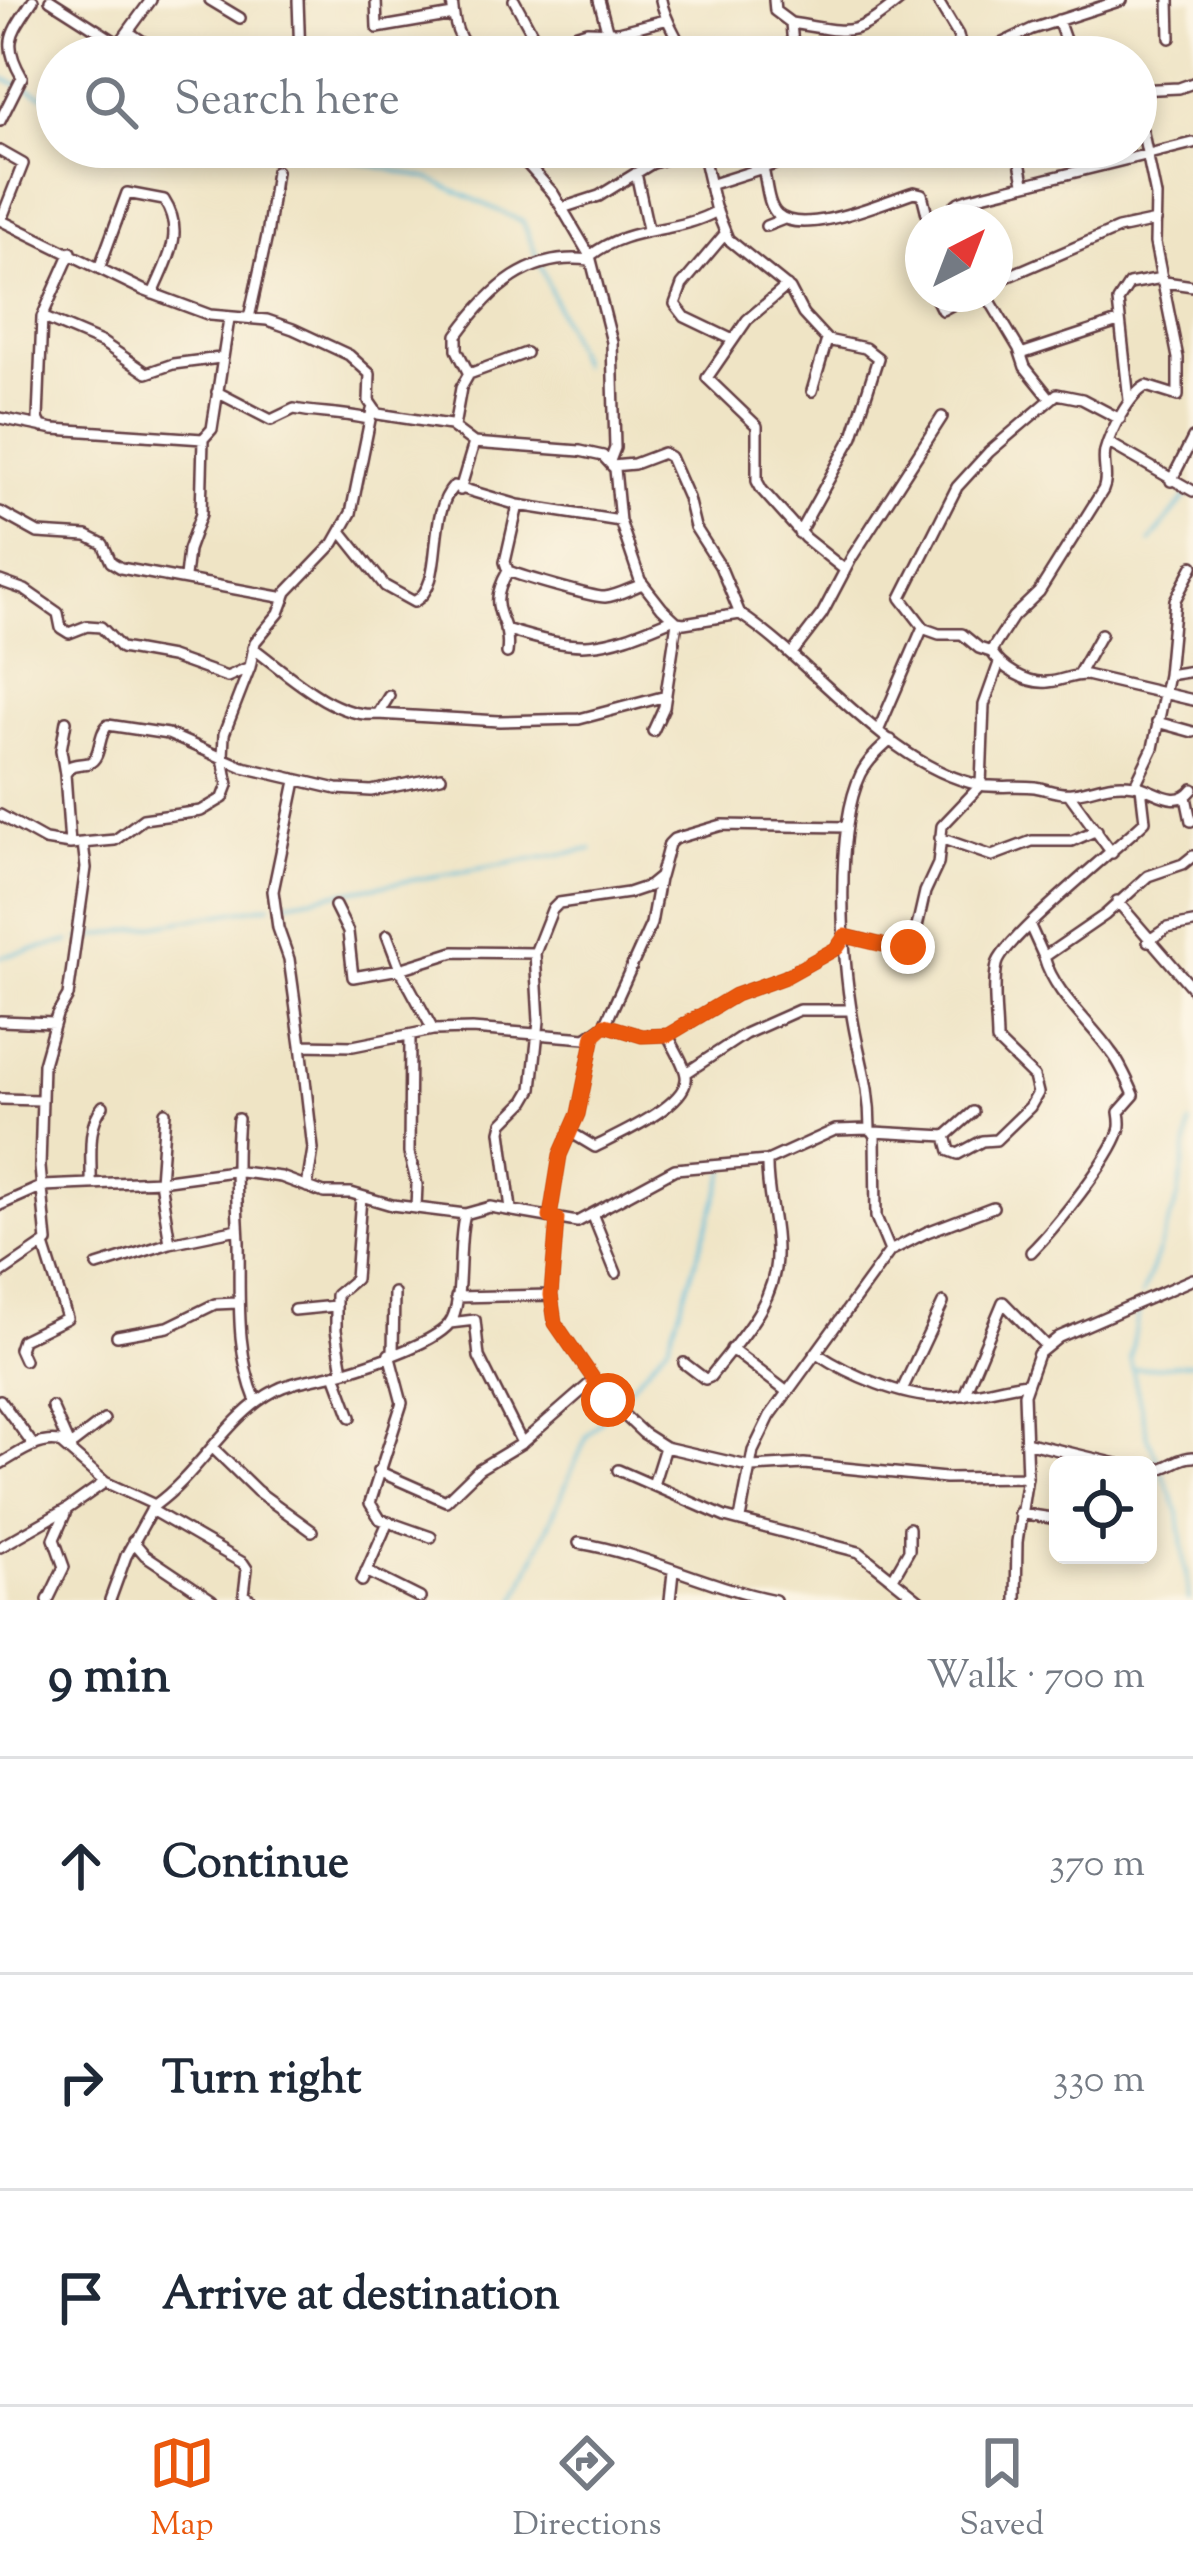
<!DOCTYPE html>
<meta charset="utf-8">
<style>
:root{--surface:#fff;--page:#f6f6f7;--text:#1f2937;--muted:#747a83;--line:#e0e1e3;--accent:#ea580c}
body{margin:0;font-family:"Sorts Mill Goudy",serif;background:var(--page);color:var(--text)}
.controls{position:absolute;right:36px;bottom:36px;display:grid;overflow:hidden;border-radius:18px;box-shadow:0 6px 18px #0003}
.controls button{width:108px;height:108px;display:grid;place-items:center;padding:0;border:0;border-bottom:3px solid var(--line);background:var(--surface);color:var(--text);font:60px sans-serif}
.compass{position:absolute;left:905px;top:204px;width:108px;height:108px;border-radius:50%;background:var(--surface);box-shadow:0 6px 18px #0003;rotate:42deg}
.stop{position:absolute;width:36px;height:36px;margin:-27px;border:9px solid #ea580c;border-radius:50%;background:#fff}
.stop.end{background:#ea580c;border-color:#fff;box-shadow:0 3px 12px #0008}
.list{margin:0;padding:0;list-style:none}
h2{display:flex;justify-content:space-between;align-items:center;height:156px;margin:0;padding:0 48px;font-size:51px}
h2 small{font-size:39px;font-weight:400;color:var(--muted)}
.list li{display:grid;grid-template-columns:78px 1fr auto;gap:36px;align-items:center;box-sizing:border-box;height:216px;padding:0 48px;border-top:3px solid var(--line)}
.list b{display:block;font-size:45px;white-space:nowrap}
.list em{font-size:39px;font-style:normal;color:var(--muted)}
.icon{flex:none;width:66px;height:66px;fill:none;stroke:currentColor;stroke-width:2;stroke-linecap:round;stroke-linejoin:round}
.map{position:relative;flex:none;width:1193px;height:1600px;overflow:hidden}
.search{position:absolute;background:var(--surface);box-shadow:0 6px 18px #0003;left:36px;right:36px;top:36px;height:132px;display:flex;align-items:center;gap:30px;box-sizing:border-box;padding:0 42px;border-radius:66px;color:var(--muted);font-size:45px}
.sheet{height:804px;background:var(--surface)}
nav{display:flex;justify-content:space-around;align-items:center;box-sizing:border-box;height:168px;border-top:3px solid var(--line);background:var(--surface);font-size:33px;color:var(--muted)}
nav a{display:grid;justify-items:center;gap:6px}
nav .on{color:var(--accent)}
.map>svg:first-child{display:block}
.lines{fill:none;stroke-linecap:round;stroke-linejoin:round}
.stream{stroke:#5cbbda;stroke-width:3}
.minor-casing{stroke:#633d42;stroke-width:14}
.minor{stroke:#fff;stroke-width:9}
.route{stroke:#ea580c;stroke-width:15}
</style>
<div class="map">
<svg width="1193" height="1600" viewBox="0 0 1193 1600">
<rect width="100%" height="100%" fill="#fcf5e5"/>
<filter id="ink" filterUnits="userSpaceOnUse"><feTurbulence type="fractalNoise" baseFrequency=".00833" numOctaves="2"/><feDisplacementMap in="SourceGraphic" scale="24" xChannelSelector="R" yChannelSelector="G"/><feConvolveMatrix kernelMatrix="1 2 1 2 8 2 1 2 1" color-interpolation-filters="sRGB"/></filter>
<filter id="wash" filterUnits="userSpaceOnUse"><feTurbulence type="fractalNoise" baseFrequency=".004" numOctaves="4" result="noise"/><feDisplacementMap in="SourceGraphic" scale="48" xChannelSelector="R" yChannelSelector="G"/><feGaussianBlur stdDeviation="2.7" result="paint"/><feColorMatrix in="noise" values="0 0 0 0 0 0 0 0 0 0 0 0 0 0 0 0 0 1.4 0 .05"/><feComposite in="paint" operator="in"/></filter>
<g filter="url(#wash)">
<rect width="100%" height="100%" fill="#efe4c5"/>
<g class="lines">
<path class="stream" d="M 0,77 L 57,101
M 241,147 L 313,151 L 430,179 L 523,222 L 581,366
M 1150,542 L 1190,492
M 280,903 L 592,849
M 79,939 L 271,905
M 0,957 L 70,941
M 1142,1295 L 1178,1198 L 1190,1124
M 1140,1305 L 1130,1359 L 1148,1438 L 1159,1464
M 1136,1369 L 1193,1363
M 617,1402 L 668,1344 L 726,1171
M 1162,1472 L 1179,1513 L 1189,1600
M 516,1600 L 587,1436 L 610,1410"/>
</g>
</g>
<g filter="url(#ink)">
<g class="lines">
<g class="minor-casing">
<path id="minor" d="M 50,0 L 119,44 L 151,0
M 210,0 L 240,18
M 298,0 L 300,57
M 376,0 L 377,28 L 453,15
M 452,0 C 454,24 457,40 476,57
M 514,0 L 545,57
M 599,0 L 614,56
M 661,0 C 665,22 678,36 685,57
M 774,0 L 775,11 L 791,23 L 794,57
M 937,0 L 958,35 L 963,57
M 1169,0 L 1170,38
M 1058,20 L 1071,57
M 791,23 C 850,32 851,40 900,0
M 130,33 L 166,57
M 505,57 L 587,31 L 618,32 L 665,20
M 973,57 L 1032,29 L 1122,0
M 1136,90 L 1179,88 L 1193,83
M 1136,119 L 1143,133 L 1156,196 L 1155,243 L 1178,358 L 1178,396 L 1146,386 C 1129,395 1110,432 1105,451 C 1102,465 1109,476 1103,490 L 1039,592 L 1013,617 L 991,651 C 1001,668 1026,684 1048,682 C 1062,681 1070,675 1086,675 L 1193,700
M 0,121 L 22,77 C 1,41 12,33 33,0
M 512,147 L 553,193 L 590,256
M 701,147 L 715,207 L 728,239 L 790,289 L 803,314 L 827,340 L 865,348 L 878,358 L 853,436 L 799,533
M 1017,147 L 1024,182
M 0,151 L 23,164 L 1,220
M 443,153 L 451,147
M 763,169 C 767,183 767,204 777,214 C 803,238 885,201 914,192 L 922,194 L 929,222
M 636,173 L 648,229
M 709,185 L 785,161 L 844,162 L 866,147
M 562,208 L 599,196 L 651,164 L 698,147
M 0,220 L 143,290 L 210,315 L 267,320 L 293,329 L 349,355 L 370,374 L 369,401 L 378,414 L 450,425 L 474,443 L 580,451 L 603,456 L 615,469 L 620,521 L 640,580 L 662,608 L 677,622 L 684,623 L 740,614 C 816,664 889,767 980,785 C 998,788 1017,785 1035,787 C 1047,789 1060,795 1072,793 C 1097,790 1107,781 1135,785 L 1153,748 L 1168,675 L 1193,671
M 934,222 L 959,202 L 970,198 L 1193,143
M 766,226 L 784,219
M 725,234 L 682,285 L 675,304 L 685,317 L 731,339
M 100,266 L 127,193 L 164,200 C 186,234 167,260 153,294
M 995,282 L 1118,229 L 1156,221
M 1165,282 L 1193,286
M 787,286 L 747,320 L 707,378 L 757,426 L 757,481 L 762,490 L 805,538 L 845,570
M 934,294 L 942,310 L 972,294
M 986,294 L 1019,349 L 1025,367 L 1050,398
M 42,317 L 103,343 L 147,373 L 173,364 L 220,358
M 249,318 L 267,236 L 276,171
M 1021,354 L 1118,322
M 469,374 L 457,350 L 457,335 C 491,288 529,252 590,260
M 812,391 L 827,340
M 217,392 L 271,420 L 294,409 C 319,414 340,412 368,419
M 1129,400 L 1118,301 L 1129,284 L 1162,278
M 0,418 L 54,429 L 203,439 L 212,429 L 229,319
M 42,427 L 38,419 L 42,317 L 71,252
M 454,427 L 461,388 L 469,374 L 526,353
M 1109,443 L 1193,491
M 610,461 L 615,448 L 612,342 L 590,256 C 630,224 674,235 717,211
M 612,466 L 634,464 L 663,453 L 670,457 L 688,498 L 695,527 L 720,566 L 740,614
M 1171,481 L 1193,438
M 460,490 L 474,443
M 0,512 L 38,533 L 87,536 L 103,544 L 111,562 L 121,568 L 285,598
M 341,531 L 385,586 L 414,602 C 447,583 425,517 454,486 L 518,505 L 620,521
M 508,571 C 521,576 595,598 605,597 C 617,596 631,588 643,584
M 185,577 L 188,550 L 201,514 L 203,439
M 0,581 L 25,590 L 58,613 L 61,628 L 69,633 L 87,626 L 101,627 L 121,648 L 171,657 L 227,677 L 250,667
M 505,629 C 581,653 600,650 672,619
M 253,648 C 286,672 334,719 378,714 L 389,696
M 793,652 L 822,614 L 852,557 L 942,417
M 991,652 L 979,648 L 962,634 L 939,634 L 925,629 L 901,598 L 957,487 L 989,452 L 1057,394 L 1082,399 L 1120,419
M 507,653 C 512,614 483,615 508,571 L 505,562 L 518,505
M 1078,675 L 1101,634
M 1168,675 L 1175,600 L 1193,566
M 378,714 L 499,721 L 579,719 L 666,696
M 1157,722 L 1193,732
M 879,729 L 923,627
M 653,731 L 664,707 L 677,622
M 65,774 L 61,750 L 66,721
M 296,781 L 273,891 L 278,928 L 289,959 L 301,1045 L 353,1046 L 433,1030 L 472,1029 L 586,1038 L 605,1025 L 642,1036 L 668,1035 L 735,995 L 785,977 L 837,948 L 846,936 L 900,949 L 914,940 L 925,892 L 938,864 L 942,826 L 981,785 L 984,705 L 999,663
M 1141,787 C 1160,794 1178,808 1193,789
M 1069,794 L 1112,853
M 1186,797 L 1191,821
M 0,815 L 45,840 L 70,844 L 115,840 L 143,819 L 201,811 L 223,798 L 228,785 L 223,758 L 224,734 L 250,667 L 255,642 L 279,613 L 287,592 L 334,543 L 351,513 L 372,410
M 940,838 L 992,856 L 1032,841 L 1072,841 L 1097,830
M 70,844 L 65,774 L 71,766 C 77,764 83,764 89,763 C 102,758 97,735 108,725 L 168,734 L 243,767 L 337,789 L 371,791 L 441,777
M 1117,901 L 1193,989
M 335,906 L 348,932 L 353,977 L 400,969 L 387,935
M 1030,926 L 1044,957
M 1148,941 L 1167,928 L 1193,923
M 0,1021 L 54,1023
M 605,1025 L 651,924 L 659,879
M 433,1030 L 400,969 L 454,952 L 535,953
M 410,1035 L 409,1153 L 417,1185 L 416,1207
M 301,1045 L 313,1149 L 307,1187
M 686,1073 L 745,1034 L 799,1010 L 851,1010
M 0,1099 L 41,1100
M 238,1119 C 234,1162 237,1200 239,1242 C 240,1297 235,1350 256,1401
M 570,1132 L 595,1147 C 618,1135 683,1107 686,1080 C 688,1068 673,1047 668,1035
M 874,1132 L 946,1136 L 973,1112
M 946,1136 L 950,1151 L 958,1154 L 982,1141 L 996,1140 L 1030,1107 L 1038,1093 L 1034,1077 L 997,1041 C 997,1018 992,988 997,965 C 1001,941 1120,846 1145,821 L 1141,787 L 1135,785
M 91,1184 C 92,1159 86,1126 103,1106
M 0,1205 L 43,1186 L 160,1181 L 233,1171 L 281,1177 L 324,1193 L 351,1193 L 392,1205 L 465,1214
M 511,1209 L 501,1131 L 503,1123 L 525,1101 L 532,1089 L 539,1021 L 535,953 L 552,910 L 559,903 L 628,893 L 649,886 L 660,877 L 669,844 L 674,839 L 722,825 L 847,827
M 593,1216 L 616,1273
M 550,1217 L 560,1155 L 578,1114 L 594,1035
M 557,1219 L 551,1295 L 555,1323 L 608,1400 L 643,1433 L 665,1447 L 752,1467 L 804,1464 L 945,1478 L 1027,1477
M 170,1243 L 238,1229
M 890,1251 L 927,1232 L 993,1207
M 1031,1252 C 1053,1230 1110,1160 1119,1131 C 1121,1126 1120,1118 1119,1112 L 1134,1095 C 1128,1081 1120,1063 1111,1052 C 1090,1022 1054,993 1044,957 L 1105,915 L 1148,876 L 1183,864 L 1193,856
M 97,1266 L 170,1243 L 160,1181 L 165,1112
M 0,1274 L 47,1242 L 40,1167 L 43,1064 L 57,1015 L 68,996 L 86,868 L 83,843
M 456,1297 L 551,1295
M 294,1310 L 335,1306
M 450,1323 L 475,1320 L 479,1357 L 522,1443
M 117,1336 L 168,1327 L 215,1304 L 237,1303
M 731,1349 L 786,1391
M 393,1353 L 394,1293
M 389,1354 L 402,1403 L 370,1503 L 380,1519 L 431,1537
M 818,1354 C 848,1374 905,1399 942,1397 C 970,1396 998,1387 1026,1383
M 24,1360 L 19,1349 L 22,1340 L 67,1318 L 44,1245
M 684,1363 L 705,1379 L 710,1377 C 738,1340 776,1304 776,1255 C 777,1223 766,1193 767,1161
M 343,1371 L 336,1330 L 336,1295 L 355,1279 L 361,1197
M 335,1374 L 351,1417
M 902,1390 L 943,1303
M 964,1395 L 1003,1302 L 1046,1346
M 0,1400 L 34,1446
M 52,1407 L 71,1450
M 1025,1442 L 1121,1465
M 70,1446 L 104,1420
M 214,1449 L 257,1491 L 312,1531
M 0,1464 C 18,1454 38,1438 59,1442 L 105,1482 L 155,1505 C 200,1473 227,1415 276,1390 C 293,1381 311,1380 330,1375 C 356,1369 432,1345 449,1324 C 465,1304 456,1242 465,1214 L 490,1207 L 577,1222 L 675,1169 L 767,1161 L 835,1130 L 870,1129 C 870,1084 860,1062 853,1021 C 842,960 834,829 861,774 C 868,760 879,750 891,740
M 618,1470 L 725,1517 L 859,1552 L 919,1600
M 1148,1470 C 1171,1470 1176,1457 1193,1457
M 378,1471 L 446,1501 L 479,1469 L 522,1443 L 593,1381
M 653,1485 L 665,1447
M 151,1510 L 243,1563 L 247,1569 L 244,1594 L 251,1600
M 1019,1513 L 1058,1519
M 740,1519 L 753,1451 L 770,1416 L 890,1251 L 876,1217 L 875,1136 L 870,1129
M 133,1541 L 145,1555 L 212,1600
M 579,1543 C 646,1554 708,1587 775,1600
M 0,1547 L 67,1509 L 105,1482
M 366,1571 L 420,1598
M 893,1578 L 909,1550 L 909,1528
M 362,1581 L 388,1522
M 48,1600 L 64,1567 L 54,1539 L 65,1514
M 110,1600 L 126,1556 L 152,1509
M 670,1600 L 673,1572
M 1016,1600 L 1017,1542 L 1027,1477 L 1024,1394 L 1038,1354 L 1059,1337 L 1193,1279"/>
</g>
<use href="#minor" class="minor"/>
</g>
</g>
<g class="lines" filter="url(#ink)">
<path class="route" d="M 608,1400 L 555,1323 L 551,1295 L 557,1219 L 550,1217 L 560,1155 L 578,1114 L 594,1035 L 605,1025 L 642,1036 L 668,1035 L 735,995 L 785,977 L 837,948 L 845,936 L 900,949 L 908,947"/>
</g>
</svg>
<div class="controls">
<button><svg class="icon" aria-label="locate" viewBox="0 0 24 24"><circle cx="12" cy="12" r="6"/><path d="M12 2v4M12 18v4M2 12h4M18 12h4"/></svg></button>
</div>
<svg class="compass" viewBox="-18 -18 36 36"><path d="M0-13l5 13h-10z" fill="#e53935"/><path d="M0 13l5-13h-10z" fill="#747a83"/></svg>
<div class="stop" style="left:608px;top:1400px"></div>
<div class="stop end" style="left:908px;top:947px"></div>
<div class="search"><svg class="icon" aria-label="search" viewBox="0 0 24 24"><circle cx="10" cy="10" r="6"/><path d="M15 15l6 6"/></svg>Search here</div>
</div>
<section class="sheet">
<h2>9 min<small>Walk · 700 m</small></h2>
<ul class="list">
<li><svg class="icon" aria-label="ahead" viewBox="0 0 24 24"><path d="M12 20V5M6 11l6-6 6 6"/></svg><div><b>Continue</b></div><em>370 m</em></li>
<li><svg class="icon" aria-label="right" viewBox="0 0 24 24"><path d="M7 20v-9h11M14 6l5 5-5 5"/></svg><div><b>Turn right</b></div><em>330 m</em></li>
<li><svg class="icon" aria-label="arrive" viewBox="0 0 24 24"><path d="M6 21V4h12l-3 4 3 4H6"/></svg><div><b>Arrive at destination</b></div></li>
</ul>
</section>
<nav>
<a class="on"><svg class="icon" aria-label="map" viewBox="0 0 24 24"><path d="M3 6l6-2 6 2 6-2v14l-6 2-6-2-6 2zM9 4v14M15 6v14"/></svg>Map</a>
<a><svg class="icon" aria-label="directions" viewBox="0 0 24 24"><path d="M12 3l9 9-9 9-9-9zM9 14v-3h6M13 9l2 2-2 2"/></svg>Directions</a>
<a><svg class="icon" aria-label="saved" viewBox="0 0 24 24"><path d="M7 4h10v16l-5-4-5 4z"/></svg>Saved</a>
</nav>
